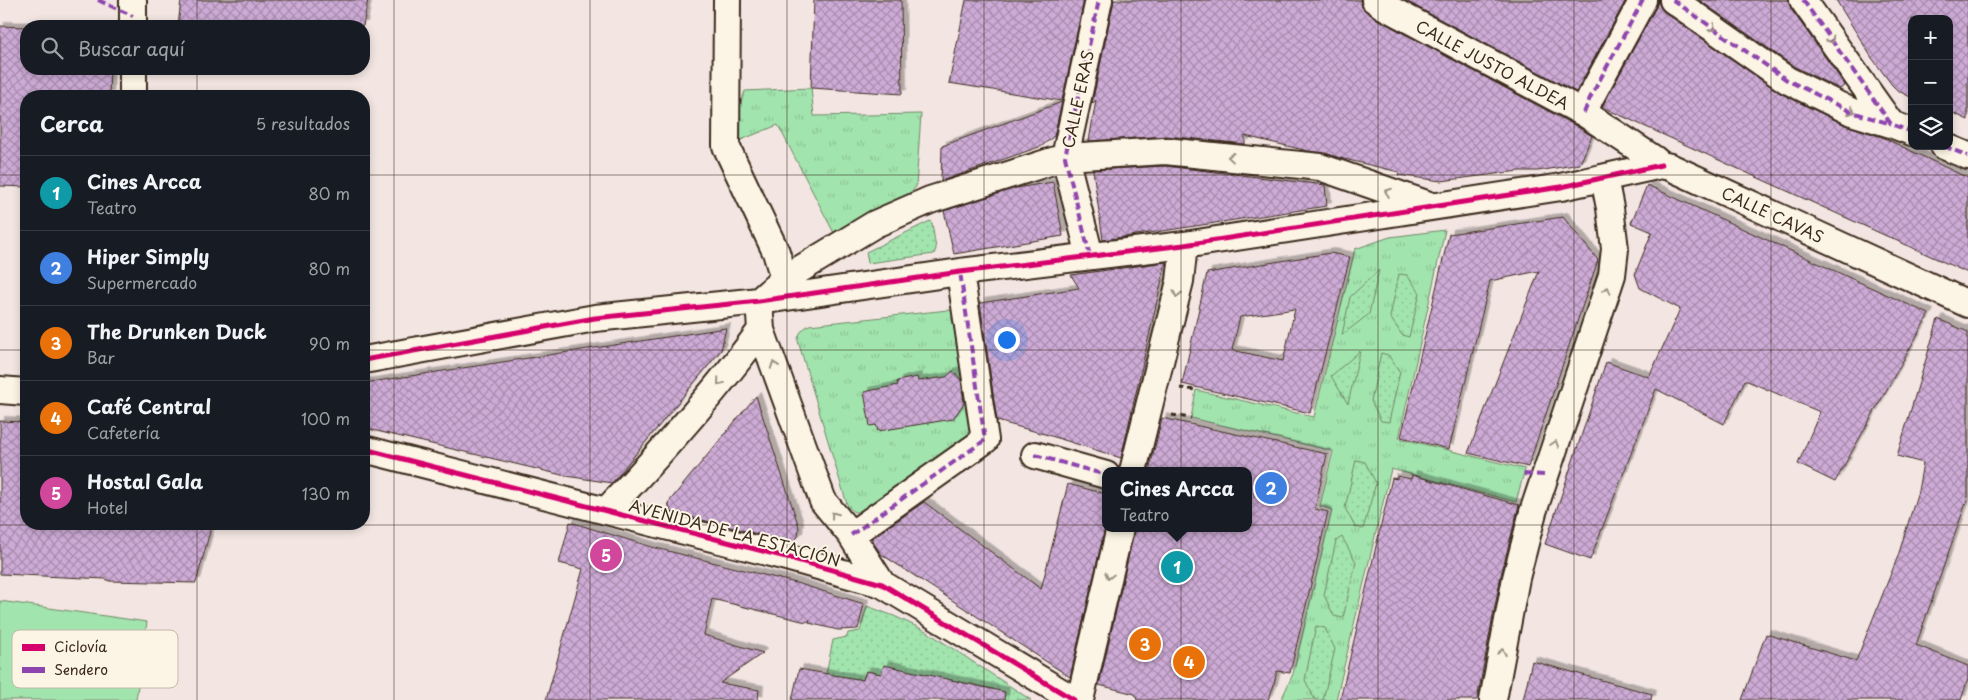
<!DOCTYPE html>
<html lang="es">
<meta charset="utf-8">
<style>
:root{--surface:#171b24;--page:#242831;--text:#f1f3f6;--muted:#9ea1a6;--line:#363941;--accent:#8c9099}
body{margin:0;font-family:"Playpen Sans",sans-serif;background:var(--page);color:var(--text)}
.controls{position:absolute;right:15px;top:15px;display:grid;overflow:hidden;border-radius:10px;box-shadow:0 2px 8px #0003}
.controls button{width:45px;height:45px;display:grid;place-items:center;padding:0;border:0;border-bottom:1px solid var(--line);background:var(--surface);color:var(--text);font:25px sans-serif}
.you{position:absolute;left:1006px;top:339px;width:18px;height:18px;margin:-12px;border:4px solid #fff;border-radius:50%;background:#1a73e8;box-shadow:0 0 0 8px #1a73e833}
.badge{display:grid;place-items:center;width:32px;height:32px;border-radius:50%;background:var(--accent);color:#fff;font-size:16px;font-weight:700}
.pin{position:absolute;translate:-50% -50%;border:2px solid #fff;box-shadow:0 1px 5px #0006}
.popup{position:absolute;left:1102px;top:467px;width:150px;height:65px;box-sizing:border-box;display:grid;place-content:center;border-radius:10px;background:var(--surface);filter:drop-shadow(0 1px 4px #0005);font-size:16px;white-space:nowrap;color:var(--muted)}
.popup b{font-size:19px;color:var(--text)}
.popup::after{content:'';position:absolute;left:50%;top:100%;margin-left:-10px;border:10px solid transparent;border-top-color:var(--surface)}
.list{margin:0;padding:0;list-style:none}
h2{display:flex;justify-content:space-between;align-items:center;height:65px;margin:0;padding:0 20px;font-size:21px}
h2 small{font-size:16px;font-weight:400;color:var(--muted)}
.list li{display:grid;grid-template-columns:32px 1fr auto;gap:15px;align-items:center;box-sizing:border-box;height:75px;padding:0 20px;border-top:1px solid var(--line)}
.list b{display:block;font-size:19px;white-space:nowrap}
.list p{margin:0;font-size:16px;white-space:nowrap;color:var(--muted)}
.list em{font-size:16px;font-style:normal;color:var(--muted)}
.icon{flex:none;width:28px;height:28px;fill:none;stroke:currentColor;stroke-width:2;stroke-linecap:round;stroke-linejoin:round}
.map{position:relative;flex:none;width:1968px;height:700px;overflow:hidden}
.search{position:absolute;background:var(--surface);box-shadow:0 2px 8px #0003;left:20px;top:20px;width:350px;height:55px;display:flex;align-items:center;gap:12px;box-sizing:border-box;padding:0 18px;border-radius:20px;color:var(--muted);font-size:19px}
.panel{position:absolute;background:var(--surface);box-shadow:0 2px 8px #0003;left:20px;top:90px;width:350px;height:440px;border-radius:20px}
.map>svg:first-child{display:block}
.grass{fill:url(#grass-tufts);stroke:#6e8766}
.garden{fill:url(#garden-dots);stroke:#6e8766}
.pitch{fill:#a2e4ae;stroke:#6e8766}
.building{fill:url(#building-cross-hatch);stroke:#3b2a1e;fill-rule:evenodd;filter:url(#shadow)}
.lines{fill:none;stroke-linecap:round;stroke-linejoin:round}
.minor-casing{stroke:#3b2a1e;stroke-width:30}
.path{stroke:#3b2a1e;stroke-width:3;stroke-dasharray:5 4;stroke-linecap:butt}
.minor{stroke:#fcf5e5;stroke-width:26}
.quiet{stroke:#8e44ad;stroke-width:4;stroke-dasharray:8 4;stroke-linecap:butt}
.cycleway-casing{stroke:#fcf5e5;stroke-width:8}
.cycleway{stroke:#d6006c;stroke-width:5}
.oneway{stroke:#9c9082}
.grid{fill:none;stroke:#3b2a1e;stroke-width:1;stroke-opacity:0.55}
.labels{text-anchor:middle;dominant-baseline:central;stroke-width:4;stroke-linejoin:round;paint-order:stroke}
.street-label{font-size:16px;fill:#3b2a1e;stroke:#fcf5e5}
.key{fill:#fcf5e5;stroke:#c2b8a9;stroke-width:1}
.key-label{font-size:14px;fill:#3b2a1e}
</style>
<div class="map">
<svg width="1968" height="700" viewBox="0 0 1968 700">
<defs>
<pattern id="grass-tufts" width="24" height="20" patternUnits="userSpaceOnUse" patternTransform="scale(1.25)"><rect width="24" height="20" fill="#a2e4ae"/><path d="M3 7l-1-3M5 7V3M7 7l1-3M15 17l-1-3M17 17v-4M19 17l1-3" fill="none" stroke="#8cc495"/></pattern>
<pattern id="garden-dots" width="8" height="8" patternUnits="userSpaceOnUse" patternTransform="scale(1.25)"><rect width="8" height="8" fill="#a2e4ae"/><path d="M2 2h.1M6 6h.1" fill="none" stroke="#8cc495" stroke-width="1.8" stroke-linecap="round"/></pattern>
<pattern id="building-cross-hatch" width="8" height="8" patternUnits="userSpaceOnUse" patternTransform="scale(1.25)"><rect width="8" height="8" fill="#cdabd6"/><path d="M0 0l8 8M0 8l8-8" fill="none" stroke="#a88bad"/></pattern>
<filter id="shadow"><feDropShadow dx="4.5" dy="-4.5" stdDeviation="0" flood-color="#0004"/></filter>
</defs>
<rect width="100%" height="100%" fill="#f3e6e2"/>
<filter id="ink" filterUnits="userSpaceOnUse"><feTurbulence type="fractalNoise" baseFrequency=".02" numOctaves="2"/><feDisplacementMap in="SourceGraphic" scale="10" xChannelSelector="R" yChannelSelector="G"/><feConvolveMatrix kernelMatrix="1 2 1 2 8 2 1 2 1" color-interpolation-filters="sRGB"/></filter>
<g filter="url(#ink)">
<path class="grass" d="M 811,88 L 814,116 L 921,114 L 916,187 L 875,224 L 834,233 L 778,125 L 726,146 L 745,91 Z
M 1445,230 L 1399,438 L 1525,469 L 1516,502 L 1391,469 L 1336,700 L 1281,700 L 1293,674 L 1332,510 L 1320,506 L 1333,451 L 1191,418 L 1196,390 L 1314,417 L 1355,249 L 1390,237 Z
M 948,310 L 955,311 L 971,436 L 862,512 L 854,512 L 848,507 L 846,501 L 798,341 C 798,333 803,329 809,325 Z"/>
<path class="garden" d="M 930,221 L 932,223 L 936,249 L 934,254 L 868,263 L 866,252 Z
M 1379,270 L 1369,314 L 1342,335 L 1350,297 Z
M 1399,274 L 1407,275 L 1420,293 L 1409,337 L 1402,335 L 1390,317 Z
M 1360,351 L 1348,404 L 1331,376 Z
M 1381,353 L 1388,355 L 1400,372 L 1389,422 L 1381,421 L 1371,401 Z
M 1356,460 L 1365,462 L 1376,483 L 1363,529 L 1355,527 L 1345,508 Z
M 1342,537 L 1356,562 L 1343,618 L 1334,616 L 1324,595 L 1336,541 Z
M 867,606 L 894,616 L 926,631 L 1031,700 L 992,700 L 994,689 L 884,666 L 881,674 L 866,671 L 863,680 L 826,674 L 833,640 L 847,637 L 848,633 L 860,631 Z
M 1316,626 L 1325,628 L 1335,649 L 1323,700 L 1315,700 L 1305,680 Z"/>
<path class="pitch" d="M 0,601 L 147,622 L 136,700 L 0,700 Z"/>
<path class="building" d="M 181,0 L 368,0 L 363,26 L 178,26 Z
M 814,0 L 901,0 L 902,94 L 811,88 Z
M 966,0 L 1084,0 L 1062,101 L 949,83 Z
M 1114,0 L 1360,0 L 1362,7 L 1375,18 L 1576,126 L 1592,136 L 1580,164 L 1538,171 L 1519,171 L 1441,181 L 1398,175 L 1399,172 L 1340,158 L 1325,153 L 1308,151 L 1245,136 L 1245,144 L 1167,136 L 1089,141 L 1096,100 L 1092,104 Z
M 1404,0 L 1626,0 L 1576,92 Z
M 1658,0 L 1660,7 L 1664,12 L 1780,93 L 1845,125 L 1882,137 L 1968,178 L 1968,273 L 1602,107 L 1656,7 Z
M 1699,0 L 1788,0 L 1791,9 L 1845,85 L 1840,89 L 1795,67 Z
M 1836,0 L 1968,0 L 1968,120 L 1949,111 L 1949,19 L 1912,19 L 1912,98 L 1897,90 L 1892,85 L 1872,58 Z
M 0,26 L 26,27 L 26,69 L 110,69 L 109,96 L 26,96 L 26,187 L 0,186 Z
M 1062,102 L 1054,136 L 1042,146 L 941,181 L 942,146 Z
M 1165,166 L 1325,185 L 1327,206 L 1103,240 L 1093,170 Z
M 1053,182 L 1063,236 L 954,254 L 944,211 L 1016,188 Z
M 1647,185 L 1929,314 L 1835,482 L 1798,464 L 1820,412 L 1745,380 L 1724,424 L 1656,389 L 1590,560 L 1545,544 L 1606,362 L 1649,377 L 1680,309 L 1640,288 L 1635,274 L 1652,232 L 1631,223 Z
M 1563,217 L 1598,260 L 1528,467 L 1468,453 L 1539,271 L 1490,281 L 1449,449 L 1401,437 L 1449,234 Z
M 1330,253 L 1350,257 L 1310,413 L 1182,384 L 1207,273 ZM 1295,309 L 1283,361 L 1232,350 L 1240,317 Z
M 1166,262 L 1121,458 L 1048,435 L 997,421 L 980,303 L 1079,288 L 1071,275 Z
M 1938,319 L 1968,332 L 1968,497 L 1916,645 L 1968,666 L 1968,679 L 1961,700 L 1742,700 L 1766,634 L 1856,661 L 1898,556 L 1918,491 L 1923,463 L 1897,456 Z
M 726,328 L 721,350 L 612,483 L 566,476 L 364,428 L 364,383 Z
M 953,371 L 961,380 L 964,403 L 953,419 L 878,431 L 876,425 L 870,426 L 864,392 L 898,385 L 897,381 L 917,377 L 918,381 L 946,377 Z
M 756,396 L 799,527 L 798,537 L 793,541 L 785,541 L 671,512 L 668,503 Z
M 1162,418 L 1327,454 L 1315,509 L 1328,512 L 1290,673 L 1277,671 L 1273,688 L 1268,700 L 1137,700 L 1135,694 L 1099,685 L 1135,528 L 1248,528 L 1248,471 L 1149,471 Z
M 0,421 L 26,422 L 26,524 L 212,524 L 196,583 L 109,581 L 106,579 L 0,574 Z
M 1412,475 L 1519,505 L 1501,575 L 1477,700 L 1340,700 L 1392,478 L 1397,479 L 1397,476 L 1411,479 Z
M 1068,484 L 1106,494 L 1106,524 L 1070,677 L 881,554 L 872,541 L 872,538 L 924,502 L 1041,589 Z
M 570,522 L 652,547 L 800,584 L 864,604 L 858,629 L 838,630 L 809,623 L 810,620 L 806,622 L 712,599 L 704,635 L 763,653 L 720,683 L 759,690 L 758,700 L 546,700 L 583,569 L 559,563 Z
M 1532,661 L 1652,694 L 1651,700 L 1523,700 Z
M 884,665 L 1005,692 L 1004,700 L 792,700 L 799,669 L 863,680 L 866,671 L 881,674 Z"/>
<g class="lines">
<g class="minor-casing">
<path id="minor" d="M 727,0 L 726,146 L 776,252 L 784,279
M 1375,0 L 1382,5 L 1584,113 L 1654,159 L 1661,165 L 1670,167 L 1968,304
M 1673,0 L 1787,80 L 1852,112 L 1891,124
M 1803,0 L 1891,124 L 1912,132
M 133,26 L 133,0
M 133,96 L 133,69
M 1584,113 L 1590,98 L 1643,0
M 1944,146 L 1968,156
M 1090,256 L 1065,157 L 1099,0
M 364,360 L 595,318 L 759,301 L 960,272 L 1184,245 L 1561,187 L 1661,165
M 0,390 L 26,392
M 364,449 L 790,558 L 882,584 L 1074,700
M 1035,455 L 1106,475
M 1133,471 L 1180,281 L 1184,245
M 606,511 C 660,454 714,394 761,330
M 851,535 L 985,440 L 960,272
M 882,584 L 851,535 L 823,501 L 761,330 L 759,301 L 784,279 L 875,224 L 930,200 L 1065,157 L 1165,151 L 1320,167 L 1429,205
M 1080,700 L 1120,528
M 1493,700 L 1516,578 L 1533,512 L 1612,275 L 1615,249 L 1610,208 L 1604,178"/>
</g>
<path class="path" d="M 1180,388 L 1196,390
M 1172,415 L 1191,418"/>
<use href="#minor" class="minor"/>
<path class="quiet" d="M 98,0 L 133,16
M 1673,0 L 1787,80 L 1852,112 L 1891,124
M 1803,0 L 1891,124 L 1912,132
M 1584,113 L 1590,98 L 1643,0
M 1944,146 L 1968,156
M 1090,256 L 1065,157 L 1099,0
M 1035,455 L 1106,475
M 1524,474 L 1545,475
M 851,535 L 985,440 L 960,272"/>
<g class="cycleway-casing">
<path id="cycleway" d="M 364,360 L 595,318 L 759,301 L 960,272 L 1184,245 L 1561,187 L 1661,165
M 364,449 L 790,558 L 882,584 L 1074,700"/>
</g>
<use href="#cycleway" class="cycleway"/>
</g>
<defs><path id="oneway-chevron" d="M-2-3.5L2.5 0L-2 3.5" fill="none" stroke-width="1.6" stroke-linecap="round" stroke-linejoin="round" transform="scale(1.25)"/></defs>
<g class="oneway">
<use href="#oneway-chevron" transform="translate(1713 28) rotate(35)"/>
<use href="#oneway-chevron" transform="translate(1831 40) rotate(55)"/>
<use href="#oneway-chevron" transform="translate(1852 111) rotate(21)"/>
<use href="#oneway-chevron" transform="translate(1231 157) rotate(-174)"/>
<use href="#oneway-chevron" transform="translate(1388 192) rotate(-160)"/>
<use href="#oneway-chevron" transform="translate(1607 290) rotate(-72)"/>
<use href="#oneway-chevron" transform="translate(1177 294) rotate(104)"/>
<use href="#oneway-chevron" transform="translate(774 365) rotate(-110)"/>
<use href="#oneway-chevron" transform="translate(720 382) rotate(130)"/>
<use href="#oneway-chevron" transform="translate(1555 444) rotate(-72)"/>
<use href="#oneway-chevron" transform="translate(834 515) rotate(-128)"/>
<use href="#oneway-chevron" transform="translate(1109 576) rotate(103)"/>
<use href="#oneway-chevron" transform="translate(1502 652) rotate(-80)"/>
</g>
</g>
<path class="grid" d="M 197,0 L 197,26M 394,0 L 394,700M 590,0 L 590,700M 787,0 L 787,700M 984,0 L 984,700M 1181,0 L 1181,700M 1378,0 L 1378,700M 1574,0 L 1574,700M 1771,0 L 1771,700M 197,69 L 197,96M 0,175 L 26,175M 364,175 L 1968,175M 0,350 L 26,350M 364,350 L 1968,350M 197,524 L 197,700M 0,525 L 1968,525"/>
<g class="labels">
<g class="street-label">
<text transform="translate(1493 64) rotate(28)">CALLE JUSTO ALDEA</text>
<text transform="translate(1077 99) rotate(-78)">CALLE ERAS</text>
<text transform="translate(1773 214) rotate(25)">CALLE CAVAS</text>
<text transform="translate(735 532) rotate(15)">AVENIDA DE LA ESTACIÓN</text>
</g>
</g>
<rect x="12" y="630" width="166" height="58" rx="8" class="key"/>
<rect x="22" y="644" width="23" height="7" fill="#d6006c"/>
<rect x="22" y="667" width="23" height="6" fill="#8e44ad"/>
<g class="key-label">
<text x="54" y="652">Ciclovía</text>
<text x="54" y="675">Sendero</text>
</g>
</svg>
<div class="controls">
<button>+</button>
<button>−</button>
<button><svg class="icon" aria-label="layers" viewBox="0 0 24 24"><path d="M12 4l9 5-9 5-9-5zM3 14l9 5 9-5"/></svg></button>
</div>
<div class="you"></div>
<div class="pin badge" style="left:1177px;top:567px;background:#0f9aa8">1</div>
<div class="popup"><b>Cines Arcca</b>Teatro</div>
<div class="pin badge" style="left:1271px;top:488px;background:#3f7fe0">2</div>
<div class="pin badge" style="left:1145px;top:644px;background:#e8710a">3</div>
<div class="pin badge" style="left:1189px;top:662px;background:#e8710a">4</div>
<div class="pin badge" style="left:606px;top:555px;background:#d1479c">5</div>
<div class="search"><svg class="icon" aria-label="search" viewBox="0 0 24 24"><circle cx="10" cy="10" r="6"/><path d="M15 15l6 6"/></svg>Buscar aquí</div>
<section class="panel">
<h2>Cerca<small>5 resultados</small></h2>
<ul class="list">
<li><span class="badge" style="background:#0f9aa8">1</span><div><b>Cines Arcca</b><p>Teatro</p></div><em>80 m</em></li>
<li><span class="badge" style="background:#3f7fe0">2</span><div><b>Hiper Simply</b><p>Supermercado</p></div><em>80 m</em></li>
<li><span class="badge" style="background:#e8710a">3</span><div><b>The Drunken Duck</b><p>Bar</p></div><em>90 m</em></li>
<li><span class="badge" style="background:#e8710a">4</span><div><b>Café Central</b><p>Cafetería</p></div><em>100 m</em></li>
<li><span class="badge" style="background:#d1479c">5</span><div><b>Hostal Gala</b><p>Hotel</p></div><em>130 m</em></li>
</ul>
</section>
</div>
